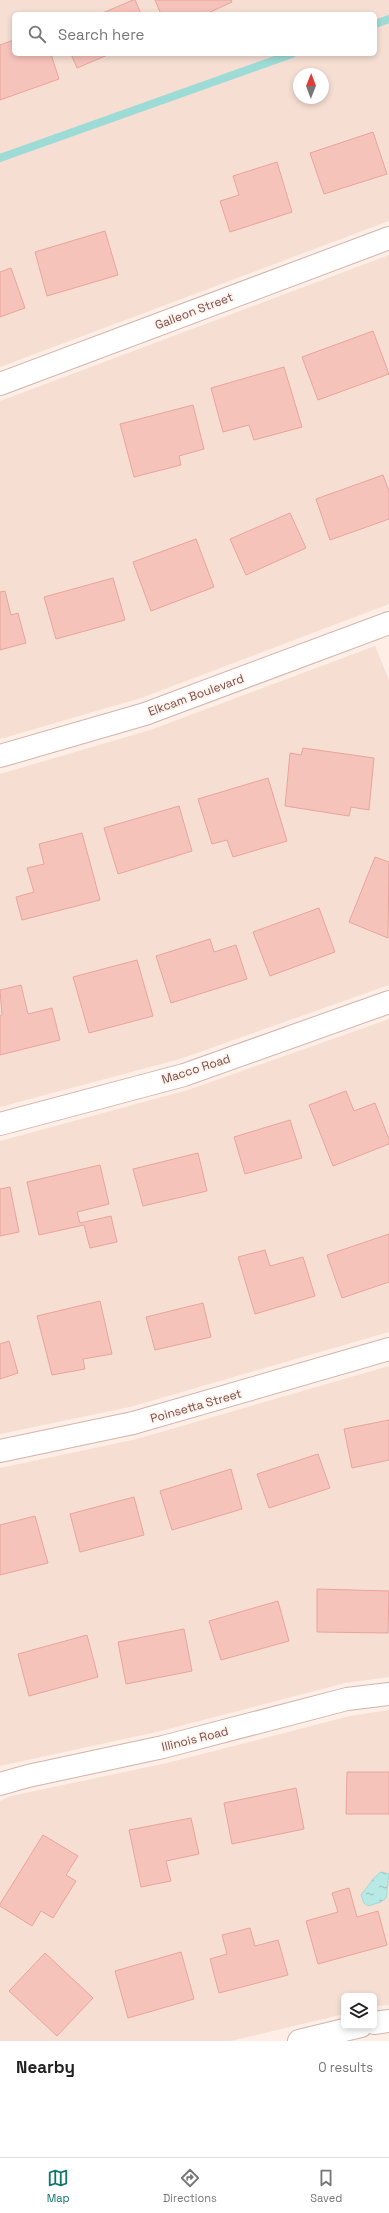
<!DOCTYPE html>
<style>
:root{--surface:#fff;--page:#f2f2f2;--text:#222;--muted:#767676;--line:#e0e0e0;--accent:#0f766e}
body{margin:0;font-family:"Space Grotesk",sans-serif;background:var(--page);color:var(--text)}
.controls{position:absolute;right:12px;bottom:12px;display:grid;overflow:hidden;border-radius:6px;box-shadow:0 2px 6px #0003}
.controls button{width:36px;height:36px;display:grid;place-items:center;padding:0;border:0;border-bottom:1px solid var(--line);background:var(--surface);color:var(--text);font:20px sans-serif}
.compass{position:absolute;left:293px;top:68px;width:36px;height:36px;border-radius:50%;background:var(--surface);box-shadow:0 2px 6px #0003;rotate:1deg}
.list{margin:0;padding:0;list-style:none}
h2{display:flex;justify-content:space-between;align-items:center;height:52px;margin:0;padding:0 16px;font-size:17px}
h2 small{font-size:13px;font-weight:400;color:var(--muted)}
.icon{flex:none;width:22px;height:22px;fill:none;stroke:currentColor;stroke-width:2;stroke-linecap:round;stroke-linejoin:round}
.map{position:relative;flex:none;width:389px;height:2041px;overflow:hidden}
.search{position:absolute;background:var(--surface);box-shadow:0 2px 6px #0003;left:12px;right:12px;top:12px;height:44px;display:flex;align-items:center;gap:10px;box-sizing:border-box;padding:0 14px;border-radius:6px;color:var(--muted);font-size:15px}
.sheet{height:116px;background:var(--surface)}
nav{display:flex;justify-content:space-around;align-items:center;box-sizing:border-box;height:56px;border-top:1px solid var(--line);background:var(--surface);font-size:11px;color:var(--muted)}
nav a{display:grid;justify-items:center;gap:2px}
nav .on{color:var(--accent)}
.map>svg:first-child{display:block}
.residential{fill:#f6ded3;fill-rule:evenodd}
.water{fill:url(#water-ripples);stroke:#9ddcd6}
.lines{fill:none;stroke-linecap:round;stroke-linejoin:round}
.stream{stroke:#9ddcd6;stroke-width:8}
.building{fill:#f6c3bb;stroke:#e9a49a}
.street-casing{stroke:#d3b4ad;stroke-width:24}
.street{stroke:#fff;stroke-width:22}
.labels{text-anchor:middle;dominant-baseline:central;stroke-width:3.5;stroke-linejoin:round;paint-order:stroke}
.street-label{font-size:12px;fill:#794d48;stroke:#fff3ed}
</style>
<div class="map">
<svg width="389" height="2041" viewBox="0 0 389 2041">
<defs>
<pattern id="water-ripples" width="26" height="14" patternUnits="userSpaceOnUse"><rect width="26" height="14" fill="#b8e9e4"/><path d="M2 4q2-2 4 0t4 0M15 11q2-2 4 0t4 0" fill="none" stroke="#9abfbb"/></pattern>
</defs>
<rect width="100%" height="100%" fill="#feeee5"/>
<path class="residential" d="M 0,0 L 389,0 L 389,221 L 0,367 ZM 14,14 L 375,14 L 375,54 L 14,54 ZM 299,74 L 323,74 L 323,98 L 299,98 Z
M 389,255 L 389,604 L 141,698 L 0,739 L 0,401 Z
M 375,646 L 389,680 L 389,985 L 180,1059 L 0,1107 L 0,774 L 150,730 Z
M 389,1019 L 389,1332 L 130,1407 L 0,1434 L 0,1141 L 188,1090 Z
M 389,1366 L 389,1677 L 345,1683 L 161,1731 L 0,1766 L 0,1468 L 137,1439 Z
M 389,1710 L 389,2005 L 374,2006 L 374,1996 L 344,1996 L 344,2014 L 231,2041 L 0,2041 L 0,1801 L 11,1796 L 167,1763 L 350,1716 Z"/>
<path class="water" d="M 381,1872 L 389,1874 L 386,1898 L 381,1902 L 368,1906 L 364,1903 L 361,1895 L 374,1878 Z"/>
<g class="lines">
<path class="stream" d="M 375,24 L 389,19
M 0,158 L 292,54"/>
</g>
<path class="building" d="M 133,0 L 135,0 L 141,14 L 100,14 Z
M 155,0 L 231,0 L 232,2 L 206,14 L 161,14 Z
M 14,40 L 14,54 L 51,54 L 59,79 L 0,100 L 0,45 Z
M 71,54 L 110,54 L 77,68 Z
M 373,132 L 387,174 L 324,194 L 310,153 Z
M 277,162 L 292,212 L 230,232 L 220,201 L 239,195 L 233,176 Z
M 105,231 L 118,275 L 47,296 L 35,252 Z
M 11,268 L 25,308 L 0,317 L 0,272 Z
M 373,331 L 389,374 L 318,400 L 302,357 Z
M 284,367 L 302,427 L 254,440 L 249,425 L 223,432 L 211,388 Z
M 193,405 L 204,449 L 179,456 L 181,465 L 134,477 L 120,424 Z
M 383,475 L 389,491 L 389,519 L 330,540 L 316,499 Z
M 290,513 L 306,548 L 246,575 L 230,539 Z
M 196,539 L 214,587 L 151,611 L 133,562 Z
M 113,578 L 125,620 L 56,639 L 44,597 Z
M 5,591 L 11,615 L 18,613 L 26,643 L 0,650 L 0,592 Z
M 303,748 L 374,758 L 369,810 L 351,807 L 349,816 L 285,806 L 290,753 L 301,755 Z
M 268,778 L 287,841 L 233,857 L 227,840 L 212,844 L 198,799 Z
M 179,806 L 192,851 L 118,874 L 104,828 Z
M 82,833 L 100,900 L 22,920 L 16,897 L 34,892 L 27,868 L 44,864 L 39,844 Z
M 375,857 L 389,862 L 388,938 L 349,922 Z
M 319,908 L 335,952 L 270,976 L 253,932 Z
M 210,939 L 214,952 L 236,945 L 247,979 L 171,1003 L 156,956 Z
M 137,960 L 153,1016 L 89,1033 L 73,977 Z
M 21,985 L 28,1014 L 52,1008 L 60,1040 L 0,1055 L 0,1016 L 2,1015 L 0,990 Z
M 346,1091 L 354,1111 L 375,1103 L 389,1139 L 389,1144 L 333,1166 L 309,1105 Z
M 290,1120 L 302,1158 L 245,1174 L 234,1137 Z
M 198,1153 L 207,1191 L 143,1206 L 133,1169 Z
M 100,1165 L 109,1204 L 77,1212 L 80,1223 L 111,1216 L 117,1242 L 90,1248 L 84,1225 L 39,1235 L 27,1182 Z
M 10,1187 L 19,1232 L 0,1236 L 0,1189 Z
M 389,1234 L 389,1282 L 342,1298 L 327,1255 Z
M 265,1250 L 270,1266 L 303,1257 L 315,1296 L 255,1314 L 238,1257 Z
M 100,1301 L 112,1354 L 83,1359 L 85,1369 L 52,1375 L 37,1316 Z
M 203,1303 L 211,1337 L 155,1350 L 146,1317 Z
M 9,1341 L 18,1373 L 0,1379 L 0,1344 Z
M 389,1420 L 389,1460 L 352,1468 L 344,1429 Z
M 318,1454 L 330,1488 L 269,1508 L 257,1474 Z
M 231,1469 L 242,1509 L 172,1530 L 160,1491 Z
M 134,1497 L 144,1535 L 80,1552 L 70,1514 Z
M 35,1516 L 48,1563 L 0,1575 L 0,1525 Z
M 317,1589 L 389,1591 L 388,1633 L 317,1632 Z
M 278,1601 L 289,1641 L 221,1660 L 209,1621 Z
M 184,1629 L 192,1671 L 126,1684 L 118,1642 Z
M 87,1635 L 98,1677 L 29,1696 L 18,1654 Z
M 347,1772 L 389,1772 L 389,1814 L 346,1814 Z
M 296,1788 L 304,1829 L 232,1844 L 224,1803 Z
M 191,1818 L 199,1854 L 166,1861 L 171,1881 L 141,1887 L 129,1830 Z
M 43,1835 L 78,1856 L 66,1875 L 76,1881 L 53,1918 L 41,1911 L 32,1926 L 0,1906 L 0,1904 Z
M 349,1888 L 357,1917 L 378,1911 L 387,1945 L 318,1964 L 306,1921 L 338,1912 L 332,1893 Z
M 250,1928 L 255,1946 L 278,1940 L 288,1975 L 219,1993 L 210,1959 L 227,1954 L 222,1935 Z
M 181,1952 L 194,1999 L 128,2018 L 115,1971 Z
M 45,1953 L 93,1998 L 57,2036 L 9,1991 Z"/>
<g class="lines">
<g class="street-casing">
<path id="street" d="M 0,384 L 389,238
M 0,756 L 145,714 L 389,623
M 0,1124 L 184,1075 L 389,1002
M 0,1451 L 133,1423 L 389,1349
M 0,1784 L 28,1776 L 163,1747 L 347,1699 L 389,1694
M 374,2023 L 389,2021
M 299,2041 L 361,2026"/>
</g>
<use href="#street" class="street"/>
</g>
<g class="labels">
<g class="street-label">
<text transform="translate(194 311) rotate(-21)">Galleon Street</text>
<text transform="translate(196 695) rotate(-20)">Elkcam Boulevard</text>
<text transform="translate(196 1069) rotate(-18)">Macco Road</text>
<text transform="translate(196 1406) rotate(-16)">Poinsetta Street</text>
<text transform="translate(195 1739) rotate(-14)">Illinois Road</text>
</g>
</g>
</svg>
<div class="controls">
<button><svg class="icon" aria-label="layers" viewBox="0 0 24 24"><path d="M12 4l9 5-9 5-9-5zM3 14l9 5 9-5"/></svg></button>
</div>
<svg class="compass" viewBox="-18 -18 36 36"><path d="M0-13l5 13h-10z" fill="#e53935"/><path d="M0 13l5-13h-10z" fill="#767676"/></svg>
<div class="search"><svg class="icon" aria-label="search" viewBox="0 0 24 24"><circle cx="10" cy="10" r="6"/><path d="M15 15l6 6"/></svg>Search here</div>
</div>
<section class="sheet">
<h2>Nearby<small>0 results</small></h2>
<ul class="list">
</ul>
</section>
<nav>
<a class="on"><svg class="icon" aria-label="map" viewBox="0 0 24 24"><path d="M3 6l6-2 6 2 6-2v14l-6 2-6-2-6 2zM9 4v14M15 6v14"/></svg>Map</a>
<a><svg class="icon" aria-label="directions" viewBox="0 0 24 24"><path d="M12 3l9 9-9 9-9-9zM9 14v-3h6M13 9l2 2-2 2"/></svg>Directions</a>
<a><svg class="icon" aria-label="saved" viewBox="0 0 24 24"><path d="M7 4h10v16l-5-4-5 4z"/></svg>Saved</a>
</nav>
